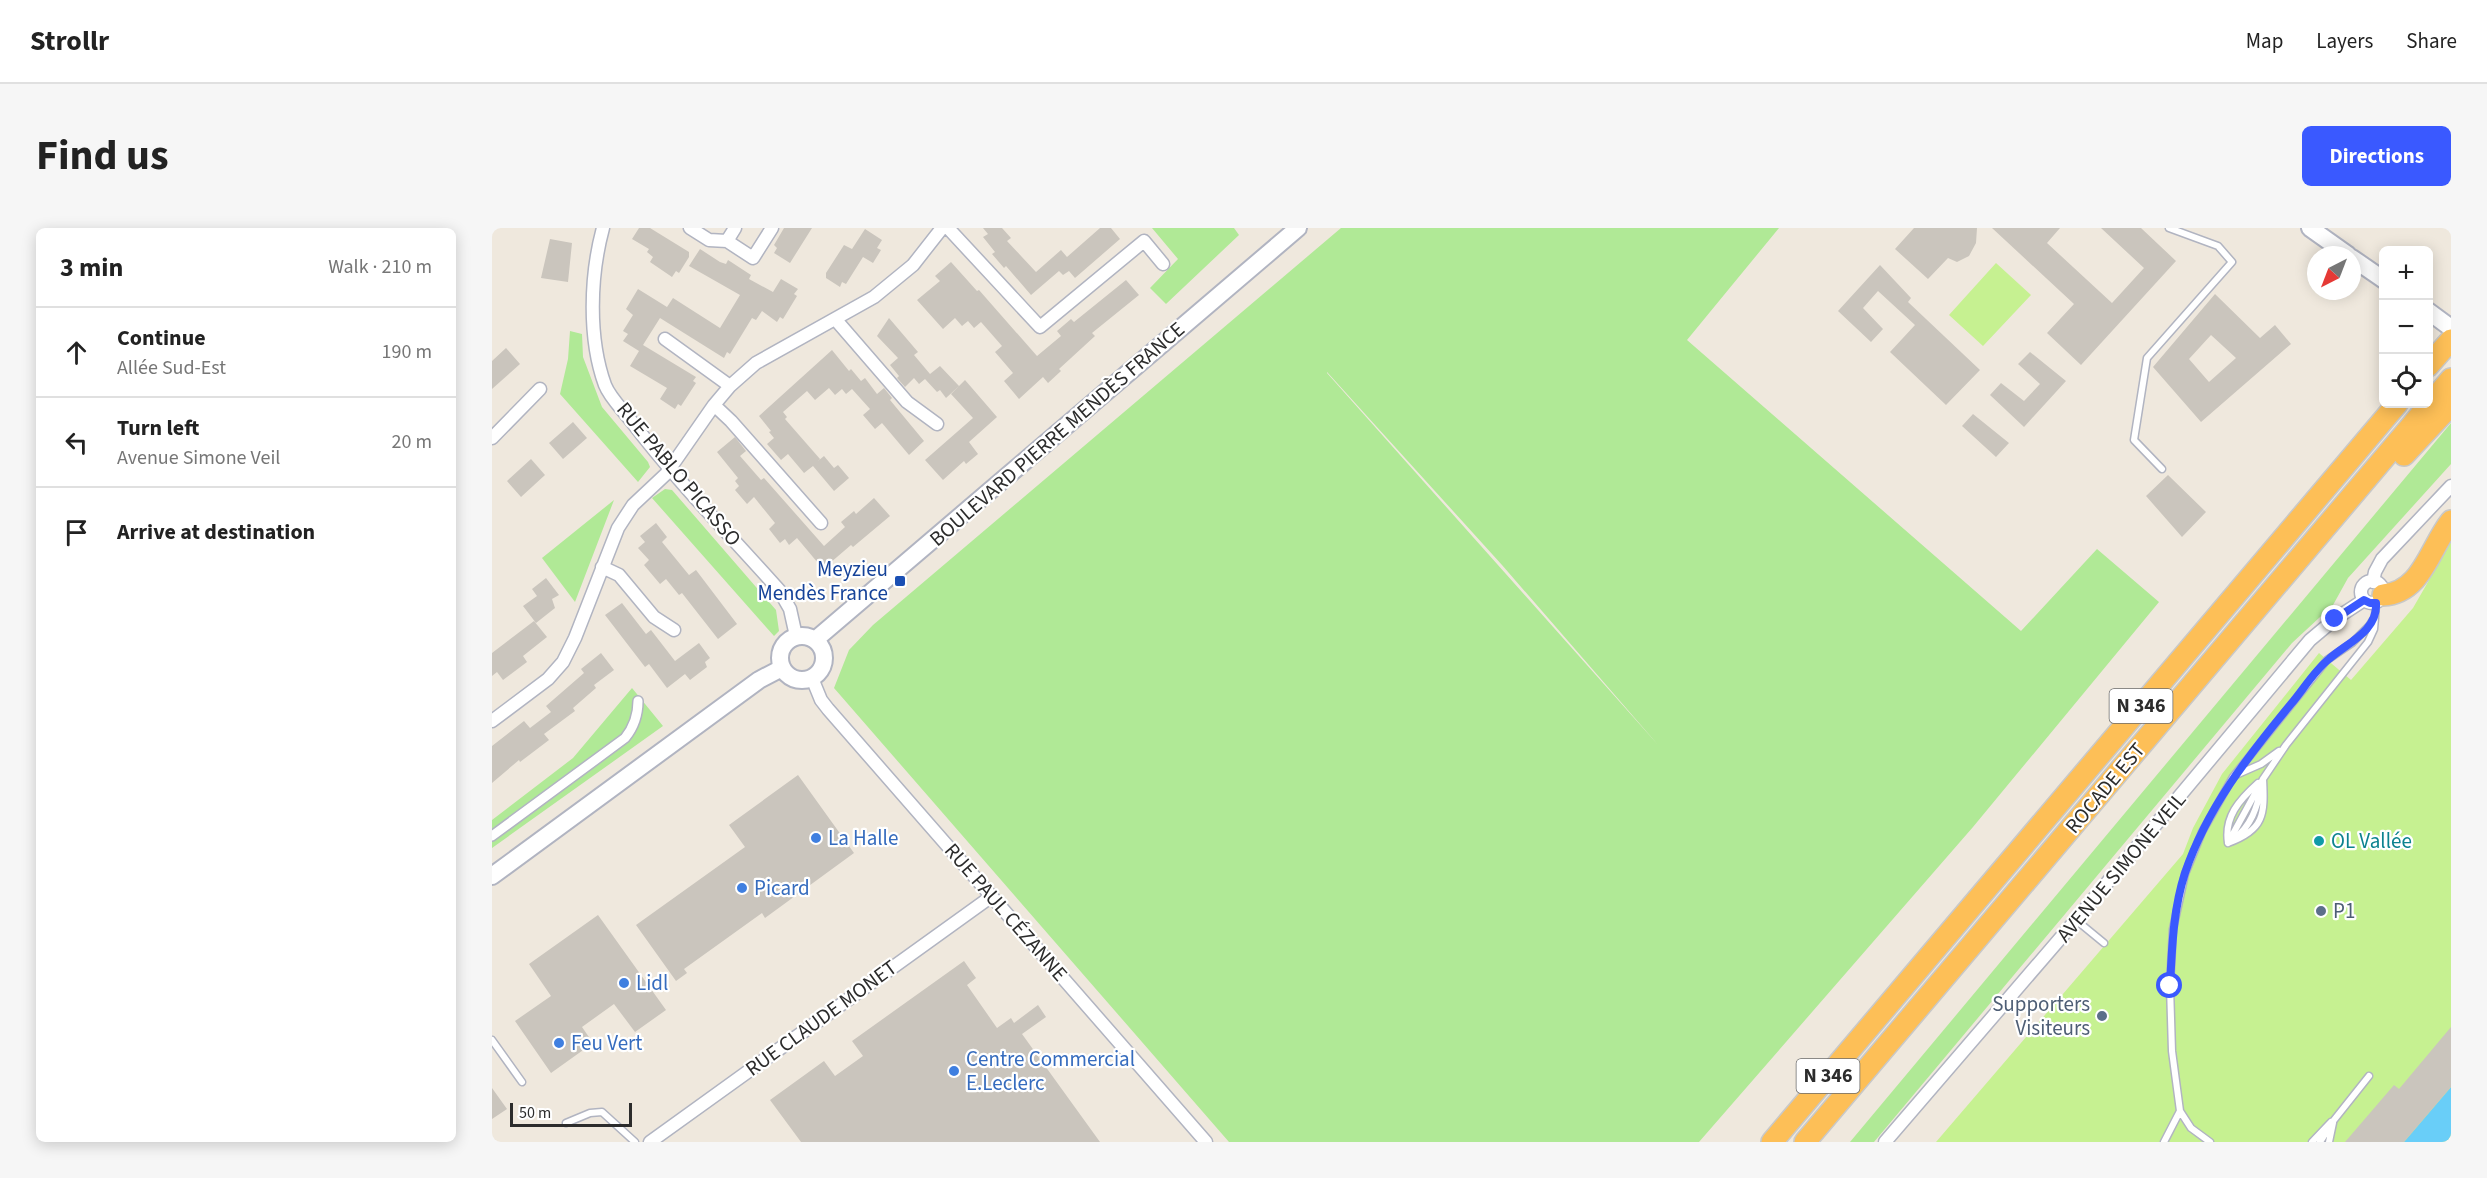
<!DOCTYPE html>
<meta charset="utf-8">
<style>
:root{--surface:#fff;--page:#f6f6f6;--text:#222;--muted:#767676;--line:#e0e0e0;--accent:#3a59ff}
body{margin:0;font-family:"Source Sans 3",sans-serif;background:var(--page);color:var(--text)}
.controls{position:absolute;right:18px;top:18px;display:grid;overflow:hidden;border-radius:9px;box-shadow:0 3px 15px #0003}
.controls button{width:54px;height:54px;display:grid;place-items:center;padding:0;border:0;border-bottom:2px solid var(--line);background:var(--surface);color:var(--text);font:30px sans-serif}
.compass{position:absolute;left:1815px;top:18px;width:54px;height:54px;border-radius:50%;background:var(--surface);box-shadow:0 3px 15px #0003;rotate:222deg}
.scale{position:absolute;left:18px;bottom:15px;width:122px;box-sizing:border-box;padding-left:6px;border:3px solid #2c2c2c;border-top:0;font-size:16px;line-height:21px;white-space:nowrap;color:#2c2c2c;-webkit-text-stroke:4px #fff;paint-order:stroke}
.stop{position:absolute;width:18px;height:18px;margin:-14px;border:4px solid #3a59ff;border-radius:50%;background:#fff}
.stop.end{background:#3a59ff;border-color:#fff;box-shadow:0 2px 6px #0008}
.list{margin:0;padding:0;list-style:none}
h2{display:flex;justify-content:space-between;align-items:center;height:78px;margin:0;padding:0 24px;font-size:26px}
h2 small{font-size:20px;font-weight:400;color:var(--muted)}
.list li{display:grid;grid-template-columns:39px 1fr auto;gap:18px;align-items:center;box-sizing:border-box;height:90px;padding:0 24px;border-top:2px solid var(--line)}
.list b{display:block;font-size:22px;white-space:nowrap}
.list p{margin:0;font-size:20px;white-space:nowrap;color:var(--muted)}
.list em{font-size:20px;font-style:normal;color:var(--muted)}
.icon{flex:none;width:33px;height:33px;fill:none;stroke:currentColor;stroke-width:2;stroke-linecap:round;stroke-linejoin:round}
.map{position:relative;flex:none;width:1959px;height:914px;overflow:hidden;border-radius:9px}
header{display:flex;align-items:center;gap:36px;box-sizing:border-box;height:84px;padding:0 30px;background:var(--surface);border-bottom:2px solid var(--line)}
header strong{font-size:28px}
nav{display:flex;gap:33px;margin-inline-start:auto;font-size:21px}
.intro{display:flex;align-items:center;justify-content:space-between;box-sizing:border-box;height:144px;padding:0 36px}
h1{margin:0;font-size:42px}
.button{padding:15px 27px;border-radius:9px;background:var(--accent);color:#fff;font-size:21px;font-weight:700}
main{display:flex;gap:36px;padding:0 36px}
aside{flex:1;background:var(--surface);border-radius:9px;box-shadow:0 3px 15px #0003}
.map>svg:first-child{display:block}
.green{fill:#b0e996;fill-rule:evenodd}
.pitch{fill:#c6f191}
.water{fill:#69cef8}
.building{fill:#cac5bd;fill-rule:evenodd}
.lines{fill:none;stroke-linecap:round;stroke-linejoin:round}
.service-casing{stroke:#b1b4c1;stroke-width:9}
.pedestrian-casing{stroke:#b1b4c1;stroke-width:12}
.minor-casing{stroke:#b1b4c1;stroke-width:15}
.tertiary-casing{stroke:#b1b4c1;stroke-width:20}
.trunk-casing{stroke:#c8c8c8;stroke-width:24}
.service{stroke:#fff;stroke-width:6}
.pedestrian{stroke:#fff;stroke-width:9}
.minor{stroke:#fff;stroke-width:12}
.tertiary{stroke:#fff;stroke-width:16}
.trunk{stroke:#fdbf57;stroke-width:21}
.route{stroke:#3a59ff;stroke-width:8}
.transit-dot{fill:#1a4fb4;stroke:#fff;stroke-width:2}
.shop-dot{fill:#3f7fe0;stroke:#fff;stroke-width:2}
.culture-dot{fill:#0f9aa8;stroke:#fff;stroke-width:2}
.service-dot{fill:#5c6f8a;stroke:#fff;stroke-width:2}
.labels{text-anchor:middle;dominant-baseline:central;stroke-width:4.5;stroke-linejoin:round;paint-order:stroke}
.shield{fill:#fff;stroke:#6b6b6b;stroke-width:1.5}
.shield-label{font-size:20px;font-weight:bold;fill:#2c2c2c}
.street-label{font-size:21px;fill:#2c2c2c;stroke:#fff}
.transit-label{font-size:21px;fill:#164399;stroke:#fff;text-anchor:end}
.shop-label{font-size:21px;fill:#366cbe;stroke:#fff;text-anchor:start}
.culture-label{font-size:21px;fill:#0d838f;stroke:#fff;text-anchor:start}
.service-label{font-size:21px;fill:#4e5e75;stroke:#fff;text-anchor:start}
</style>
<header>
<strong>Strollr</strong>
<nav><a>Map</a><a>Layers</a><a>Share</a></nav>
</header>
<div class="intro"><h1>Find us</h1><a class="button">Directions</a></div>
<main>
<aside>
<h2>3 min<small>Walk · 210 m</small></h2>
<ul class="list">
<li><svg class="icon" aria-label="ahead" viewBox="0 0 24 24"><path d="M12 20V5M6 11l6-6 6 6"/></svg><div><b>Continue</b><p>Allée Sud-Est</p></div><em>190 m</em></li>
<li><svg class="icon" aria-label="left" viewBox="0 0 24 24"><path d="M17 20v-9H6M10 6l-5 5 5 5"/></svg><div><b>Turn left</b><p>Avenue Simone Veil</p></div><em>20 m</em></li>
<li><svg class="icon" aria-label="arrive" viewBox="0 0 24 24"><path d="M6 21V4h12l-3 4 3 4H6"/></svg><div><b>Arrive at destination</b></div></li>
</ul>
</aside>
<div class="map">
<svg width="1959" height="914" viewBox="0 0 1959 914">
<rect width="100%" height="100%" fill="#efe8dd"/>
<path class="green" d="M 660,0 L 742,0 L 747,7 L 674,76 L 658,60 L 686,31 Z
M 849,0 L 1287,0 L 1195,112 L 1529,403 L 1605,321 L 1667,374 L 1481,599 L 1207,914 L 737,914 L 342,460 L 357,422 L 381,397 ZM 835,144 L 1010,337 L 1167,518 L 835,145 Z
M 78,103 L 90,106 L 91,129 L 110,179 L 156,234 L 158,239 L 146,254 L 68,166 L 76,131 Z
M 1959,195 L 1959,236 L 1856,350 L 1841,377 L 1800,415 L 1382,914 L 1358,914 Z
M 173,261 L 180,262 L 284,382 L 287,403 L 282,408 L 160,270 Z
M 122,272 L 83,374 L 50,330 Z
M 140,460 L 171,498 L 0,620 L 0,592 L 81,530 Z"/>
<path class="pitch" d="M 1504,35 L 1539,67 L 1491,118 L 1457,87 Z
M 1959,314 L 1959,914 L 1444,914 L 1691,626 L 1701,600 L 1730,546 L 1827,425 L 1859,452 L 1921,380 Z"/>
<path class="water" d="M 1959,859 L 1959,914 L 1912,914 Z"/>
<path class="building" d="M 147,0 L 158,0 L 197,24 L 197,29 L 187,45 L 184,43 L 180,49 L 158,34 L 161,29 L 155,24 L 157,21 L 140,11 Z
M 292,0 L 320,0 L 298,35 L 282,25 L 285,20 L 282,17 Z
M 491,0 L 510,0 L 519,10 L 515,13 L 544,44 L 569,22 L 575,29 L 608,0 L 619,0 L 628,11 L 583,50 L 577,43 L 571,47 L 567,43 L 539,67 L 514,38 L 512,40 L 500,26 L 503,24 L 491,9 L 496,6 Z
M 1422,0 L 1485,0 L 1484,15 L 1477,28 L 1465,34 L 1456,30 L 1436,51 L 1403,21 Z
M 1500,0 L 1568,0 L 1555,15 L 1620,75 L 1652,40 L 1609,0 L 1649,0 L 1684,33 L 1589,137 L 1555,105 L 1582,76 Z
M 373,1 L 390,12 L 385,20 L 389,22 L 381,35 L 371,29 L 354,56 L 350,54 L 348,59 L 334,50 L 334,45 L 352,17 L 360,21 Z
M 58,11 L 80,15 L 76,54 L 49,50 Z
M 208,21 L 228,34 L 234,36 L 236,32 L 259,47 L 257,51 L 281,64 L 289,51 L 306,61 L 302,66 L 305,68 L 291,91 L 288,89 L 285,94 L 270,83 L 264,92 L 260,90 L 238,126 L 235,124 L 232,130 L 168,90 L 151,117 L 204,149 L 201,153 L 204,155 L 189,178 L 186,176 L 183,181 L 168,171 L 175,160 L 138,138 L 147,123 L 131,113 L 136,106 L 131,103 L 141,87 L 134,81 L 146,61 L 175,79 L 181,70 L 228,100 L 248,67 L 197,38 Z
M 459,34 L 485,63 L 487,62 L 545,128 L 569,108 L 565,103 L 579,91 L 582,94 L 634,52 L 647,67 L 600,105 L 603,108 L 567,141 L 569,143 L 556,155 L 551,149 L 527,171 L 512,153 L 521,145 L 503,124 L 510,118 L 489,94 L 482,100 L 476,93 L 470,98 L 463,90 L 451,101 L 425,72 L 448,53 L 443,48 Z
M 1388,37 L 1419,70 L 1416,74 L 1488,142 L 1454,177 L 1398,124 L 1423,97 L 1386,63 L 1371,80 L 1391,101 L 1379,114 L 1346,83 Z
M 1723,66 L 1768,110 L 1783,97 L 1799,116 L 1709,194 L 1661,139 ZM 1719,107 L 1744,130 L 1717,154 L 1697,131 Z
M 397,90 L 426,124 L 422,127 L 438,146 L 448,138 L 467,158 L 454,170 L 448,162 L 445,164 L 433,151 L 427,156 L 422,150 L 413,159 L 405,150 L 407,148 L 398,137 L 406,130 L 385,108 Z
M 14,120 L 28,136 L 0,161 L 0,133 Z
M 340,122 L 357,143 L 359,141 L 369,153 L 373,150 L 385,166 L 392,160 L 400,170 L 398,172 L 432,213 L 417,227 L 390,195 L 383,201 L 371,187 L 378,181 L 360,161 L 354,166 L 350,161 L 343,167 L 337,160 L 323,172 L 315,163 L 291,184 L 295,189 L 293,191 L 328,231 L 326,233 L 332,228 L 342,240 L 346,237 L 357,250 L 342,263 L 321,238 L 312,245 L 296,226 L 289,232 L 275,216 L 282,210 L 277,204 L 279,203 L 267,188 Z
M 1538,124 L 1574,153 L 1532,199 L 1498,167 L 1509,155 L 1532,173 L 1548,156 L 1526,136 Z
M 473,152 L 505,189 L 477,214 L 486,226 L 474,236 L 472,233 L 451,252 L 433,232 L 481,190 L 459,166 Z
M 1481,186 L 1517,215 L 1504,229 L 1470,198 Z
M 81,194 L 95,210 L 71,231 L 57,215 Z
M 243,209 L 254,223 L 248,228 L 269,252 L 272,250 L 332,318 L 353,299 L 349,294 L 362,283 L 364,286 L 382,270 L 398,288 L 361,319 L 359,317 L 331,341 L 305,310 L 297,317 L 293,311 L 288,315 L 277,301 L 283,295 L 262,269 L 255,276 L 243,262 L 247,258 L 243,253 L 246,250 L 225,224 Z
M 39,231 L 53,247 L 29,269 L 15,253 Z
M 1676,247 L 1714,284 L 1690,309 L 1654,268 Z
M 164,295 L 175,309 L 170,314 L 197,347 L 204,342 L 245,396 L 226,411 L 190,365 L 187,367 L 174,351 L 168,356 L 152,337 L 157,332 L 146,320 L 153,314 L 148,308 Z
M 54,350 L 67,367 L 60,371 L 63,380 L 44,395 L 31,378 L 45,368 L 40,361 Z
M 130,375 L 154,406 L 159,402 L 183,433 L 207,415 L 218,430 L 213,434 L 215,439 L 198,452 L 193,446 L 175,460 L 157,436 L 153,439 L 113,387 Z
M 42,393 L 55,409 L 31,428 L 35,434 L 11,452 L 5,444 L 0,448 L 0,425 Z
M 109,425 L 122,442 L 102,457 L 104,460 L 81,480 L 83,483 L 52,506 L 57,512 L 28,534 L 27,532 L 0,555 L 0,518 L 32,493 L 38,500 L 59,484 L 54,478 L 92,445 L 89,441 Z
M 306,547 L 362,625 L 273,690 L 270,685 L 192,741 L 195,745 L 184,753 L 144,697 L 253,619 L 237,597 Z
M 106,687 L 174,782 L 143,804 L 122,776 L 90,799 L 101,815 L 59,845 L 23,793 L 59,768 L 37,736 Z
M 472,733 L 484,750 L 475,757 L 505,800 L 519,790 L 522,795 L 546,777 L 554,789 L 530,806 L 608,914 L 309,914 L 278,872 L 332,833 L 343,848 L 371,828 L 360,813 Z
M 1959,799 L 1959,859 L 1912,914 L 1853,914 L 1902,857 L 1907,861 Z
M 0,860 L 15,881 L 0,891 Z"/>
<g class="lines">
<g class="service-casing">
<path id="service" d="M 1670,241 L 1642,212 L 1655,130 L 1740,34 L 1726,18 L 1677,0
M 1744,547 L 1769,536 L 1787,523
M 1742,611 C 1759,598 1765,580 1769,560
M 1736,615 L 1771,551 L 1794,517 L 1876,414 L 1882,401 L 1883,390
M 1736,615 C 1772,602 1773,587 1771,551
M 1736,615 C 1732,589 1747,572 1766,555
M 1584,692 L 1612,715
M 0,812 L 30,854
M 1688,883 L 1699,900 L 1718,914
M 74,895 L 98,885 L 110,884 L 143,914
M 1672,914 L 1688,883 L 1680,823 L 1678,758 L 1681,701 L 1693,646 L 1710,604 L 1741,549 L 1835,432 L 1860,415 L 1877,398 L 1883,389 L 1884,375
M 1820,914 L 1839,894
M 1828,914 L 1842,892 L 1877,848
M 1837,914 L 1841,895"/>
</g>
<g class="pedestrian-casing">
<path id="pedestrian" d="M 0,608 L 133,510 C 142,499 146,487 146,473"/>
</g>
<g class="minor-casing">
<path id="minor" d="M 111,0 C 98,48 96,110 113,157 C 118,170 132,183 140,194 C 185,253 238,307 287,362 L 298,381 L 304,408
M 198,0 L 217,12 L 235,13 L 261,30 L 280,0
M 456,0 L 548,99 L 652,13 L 671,36
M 235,13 L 243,0
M 344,92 L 415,174 L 445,196
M 173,111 L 238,158
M 222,177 L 239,193 L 329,295
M 0,210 L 48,161
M 110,339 L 127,347 L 162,389 L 182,402
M1869 364a11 11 0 1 1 22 0a11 11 0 1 1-22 0Z
M 1881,354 L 1883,344 L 1890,331 L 1959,258
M 320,450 L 329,472 L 336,481 L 714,914
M 0,493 L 56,451 L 71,434 L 83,410 L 126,300 L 141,277 L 174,246 L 222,177 L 238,158 L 264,135 L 382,69 L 421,37 L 450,0
M 158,914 L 500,668
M 1393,914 L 1584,692 L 1818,412 L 1843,391 L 1872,372"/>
</g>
<g class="tertiary-casing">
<path id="tertiary" d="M 1818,0 L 1856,27
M 1860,30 L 1892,52
M 1936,83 L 1959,100
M288 430a22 22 0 1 1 44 0a22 22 0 1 1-44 0Z
M 323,412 L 806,0
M 0,648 L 267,452 L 290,440"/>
</g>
<g class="trunk-casing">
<path id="trunk" d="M 1936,138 L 1959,112
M 1912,227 L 1959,177
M 1891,367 C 1930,365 1938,319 1959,293
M 1280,914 L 1905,176
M 1313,914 L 1959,151"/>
</g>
<use href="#service" class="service"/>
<use href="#pedestrian" class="pedestrian"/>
<use href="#minor" class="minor"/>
<use href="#tertiary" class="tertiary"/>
<use href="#trunk" class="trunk"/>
</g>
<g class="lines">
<path class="route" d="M 1678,758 C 1680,720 1681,682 1693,645 C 1715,580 1756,528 1799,476 C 1811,462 1822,443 1837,431 C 1855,415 1886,403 1884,375 L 1878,375 L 1872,372 L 1843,391"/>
</g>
<rect class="transit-dot" x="402" y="347" width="12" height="12" rx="3"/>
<g class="shop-dot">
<circle cx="324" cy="610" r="6"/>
<circle cx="250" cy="660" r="6"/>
<circle cx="132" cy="755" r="6"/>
<circle cx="67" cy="815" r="6"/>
<circle cx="462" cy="843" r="6"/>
</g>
<circle class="culture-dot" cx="1827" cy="613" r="6"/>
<g class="service-dot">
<circle cx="1829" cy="683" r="6"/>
<circle cx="1610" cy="788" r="6"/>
</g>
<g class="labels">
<g class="shield">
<rect x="1617.5" y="461" width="63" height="34" rx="4.5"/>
<rect x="1304.5" y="831" width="63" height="34" rx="4.5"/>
</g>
<g class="shield-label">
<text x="1649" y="478">N 346</text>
<text x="1336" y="848">N 346</text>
</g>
<g class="street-label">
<text transform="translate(565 206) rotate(-41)">BOULEVARD PIERRE MENDÈS FRANCE</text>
<text transform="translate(187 246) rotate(50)">RUE PABLO PICASSO</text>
<text transform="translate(1613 560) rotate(-50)">ROCADE EST</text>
<text transform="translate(1629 639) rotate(-50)">AVENUE SIMONE VEIL</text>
<text transform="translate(514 684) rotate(49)">RUE PAUL CÉZANNE</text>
<text transform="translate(329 790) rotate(-36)">RUE CLAUDE MONET</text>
</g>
<g class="transit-label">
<text x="396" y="341">Meyzieu<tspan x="396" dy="24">Mendès France</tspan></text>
</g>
<g class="shop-label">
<text x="336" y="610">La Halle</text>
<text x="262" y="660">Picard</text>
<text x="144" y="755">Lidl</text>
<text x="79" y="815">Feu Vert</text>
<text x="474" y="831">Centre Commercial<tspan x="474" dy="24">E.Leclerc</tspan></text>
</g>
<g class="culture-label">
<text x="1839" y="613">OL Vallée</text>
</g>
<g class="service-label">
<text x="1841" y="683">P1</text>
<text x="1598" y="776" text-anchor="end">Supporters<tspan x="1598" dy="24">Visiteurs</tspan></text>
</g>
</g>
</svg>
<div class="controls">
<button>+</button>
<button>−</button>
<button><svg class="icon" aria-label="locate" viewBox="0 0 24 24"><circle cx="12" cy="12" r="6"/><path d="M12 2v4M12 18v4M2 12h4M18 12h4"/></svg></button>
</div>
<svg class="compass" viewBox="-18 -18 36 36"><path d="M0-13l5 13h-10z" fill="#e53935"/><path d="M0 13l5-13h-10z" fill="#767676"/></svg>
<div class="scale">50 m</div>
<div class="stop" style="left:1678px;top:758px"></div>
<div class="stop end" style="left:1843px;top:391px"></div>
</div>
</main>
